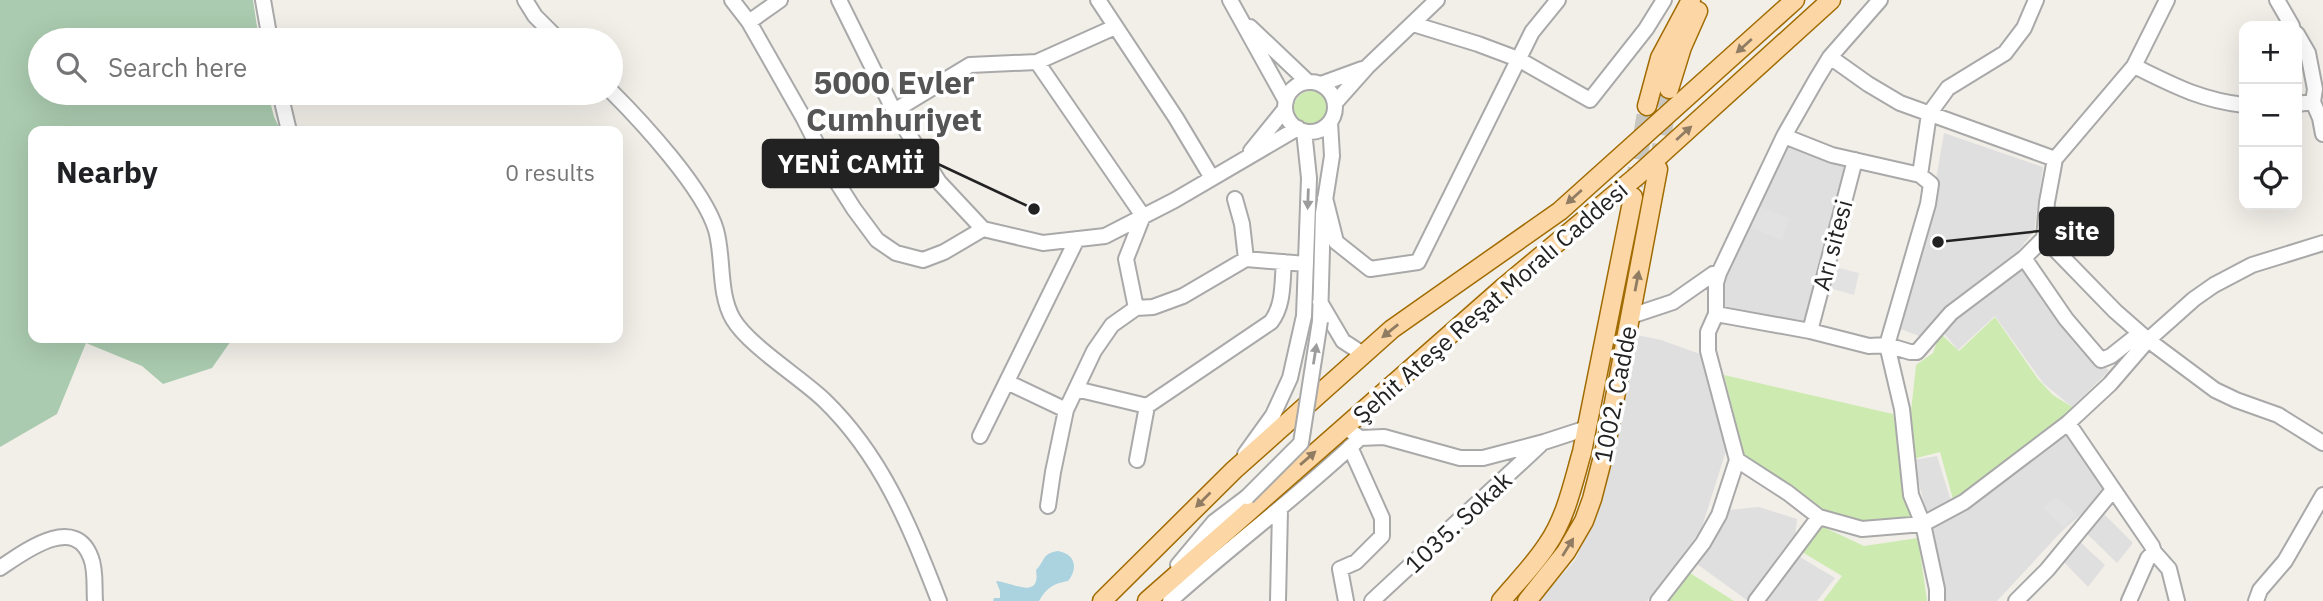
<!DOCTYPE html>
<meta charset="utf-8">
<style>
:root{--surface:#fff;--page:#f2f2f2;--text:#202124;--muted:#757577;--line:#e0e0e0}
body{margin:0;font-family:"IBM Plex Sans",sans-serif;background:var(--page);color:var(--text)}
.controls{position:absolute;right:21px;top:21px;display:grid;overflow:hidden;border-radius:14px;box-shadow:0 7px 28px #0002}
.controls button{width:63px;height:63px;display:grid;place-items:center;padding:0;border:0;border-bottom:2px solid var(--line);background:var(--surface);color:var(--text);font:35px sans-serif}
.list{margin:0;padding:0;list-style:none}
h2{display:flex;justify-content:space-between;align-items:center;height:91px;margin:0;padding:0 28px;font-size:30px}
h2 small{font-size:23px;font-weight:400;color:var(--muted)}
.icon{flex:none;width:38px;height:38px;fill:none;stroke:currentColor;stroke-width:2;stroke-linecap:round;stroke-linejoin:round}
.map{position:relative;flex:none;width:2323px;height:601px;overflow:hidden}
.search{position:absolute;background:var(--surface);box-shadow:0 7px 28px #0002;left:28px;top:28px;width:595px;height:77px;display:flex;align-items:center;gap:18px;box-sizing:border-box;padding:0 24px;border-radius:38px;color:var(--muted);font-size:26px}
.panel{position:absolute;background:var(--surface);box-shadow:0 7px 28px #0002;left:28px;top:126px;width:595px;height:217px;border-radius:14px}
.map>svg:first-child{display:block}
.residential{fill:#e0dfdf}
.grass{fill:#cdebb0}
.cemetery{fill:#aacbaf}
.parking{fill:#e2e2e2}
.water{fill:#aad3df}
.lines{fill:none;stroke-linecap:round;stroke-linejoin:round}
.major-tunnel{stroke:#c8c6c1;stroke-width:18;stroke-dasharray:18 9;stroke-linecap:butt}
.minor-casing{stroke:#a9a9a9;stroke-width:18}
.major-casing{stroke:#a06b00;stroke-width:21}
.minor{stroke:#fff;stroke-width:14}
.major{stroke:#fcd6a4;stroke-width:18}
.minor-bridge-casing{stroke:#a9a9a9;stroke-width:18;stroke-linecap:butt}
.minor-bridge{stroke:#fff;stroke-width:14}
.oneway{fill:#8f7c63}
.oneway2{fill:#9c9c9c}
.labels{text-anchor:middle;dominant-baseline:central;stroke-width:7;stroke-linejoin:round;paint-order:stroke}
.street-label{font-size:24px;fill:#222;stroke:#fff}
.district-label{font-size:32px;font-weight:bold;fill:#555;stroke:#fff}
.leader{fill:none;stroke:#222;stroke-width:2.5}
.callout-dot{fill:#222;stroke:#fff;stroke-width:2.5}
.callout{fill:#222;stroke:#222;stroke-width:2.5}
.callout-label{font-size:26px;text-anchor:middle;font-weight:bold;fill:#fff}
</style>
<div class="map">
<svg width="2323" height="601" viewBox="0 0 2323 601">
<rect width="100%" height="100%" fill="#f2efe9"/>
<path class="residential" d="M 1944,133 L 2043,167 L 2034,231 L 2006,266 L 1919,336 L 1898,328 L 1931,209 Z
M 1784,136 L 1855,160 L 1810,331 L 1716,314 L 1716,283 Z
M 2023,264 L 2075,334 L 2109,371 L 2072,407 L 2043,383 L 1995,316 L 1958,350 L 1942,331 Z
M 1637,335 L 1661,340 L 1700,354 L 1726,451 L 1701,530 L 1647,601 L 1539,601 L 1575,560 L 1593,522 L 1618,402 Z
M 2067,426 L 2109,490 L 2062,531 L 1997,601 L 1945,601 L 1925,524 Z
M 1937,456 L 1952,504 L 1926,511 L 1913,460 Z
M 1759,507 L 1797,519 L 1795,537 L 1748,601 L 1697,564 L 1729,510 Z
M 2100,510 L 2133,543 L 2117,563 L 2083,530 Z
M 2079,541 L 2105,565 L 2088,587 L 2062,560 Z
M 1800,557 L 1835,578 L 1817,601 L 1766,601 Z"/>
<path class="grass" d="M1294 108a17 17 0 1 1 34 0a17 17 0 1 1-34 0Z
M 1995,317 L 2038,379 L 2053,395 L 2077,410 L 1954,503 L 1940,452 L 1913,459 L 1908,439 L 1916,365 L 1933,353 L 1940,333 L 1959,351 Z
M 1724,375 L 1893,414 L 1907,496 L 1916,519 L 1861,524 L 1827,515 L 1745,459 Z
M 1819,525 L 1864,546 L 1918,538 L 1927,601 L 1823,601 L 1842,576 L 1802,552 Z
M 1690,573 L 1734,601 L 1667,601 Z"/>
<path class="cemetery" d="M 0,0 L 253,0 L 259,40 L 40,40 L 40,93 L 268,93 L 274,117 L 281,131 L 33,131 L 33,338 L 233,338 L 212,368 L 163,384 L 142,366 L 86,343 L 57,414 L 0,447 Z"/>
<path class="parking" d="M 1758,206 L 1789,218 L 1782,240 L 1751,228 Z
M 1831,266 L 1859,273 L 1854,295 L 1826,287 Z
M 2056,497 L 2077,514 L 2063,527 L 2043,508 Z"/>
<path class="water" d="M 1058,551 C 1076,554 1078,569 1068,581 C 1052,584 1047,588 1039,601 L 993,601 L 994,598 L 1000,598 L 1000,591 L 996,581 C 1012,582 1041,601 1036,570 C 1046,560 1041,554 1058,551 Z"/>
<g class="lines">
<path class="major-tunnel" d="M 1659,162 L 1669,89
M 1634,186 L 1647,106"/>
<g class="minor-casing">
<path id="minor" d="M 263,0 L 270,40
M 525,0 L 535,16 L 559,40
M 732,0 L 749,22 L 803,117 L 833,176 L 854,209 L 877,240 L 896,253 L 923,260 L 944,252 L 983,229
M 839,0 L 894,111 L 939,182 L 983,229 L 1043,243 L 1105,236 L 1175,200 L 1298,128
M 1098,0 L 1176,118 L 1212,178
M 1230,0 L 1286,101
M 1880,0 L 1830,57 L 1816,80 L 1784,136 L 1719,273 L 1716,283 L 1716,314 L 1708,332 L 1708,351 L 1737,460 L 1788,493 L 1819,517 L 1862,529 L 1923,524 L 1964,502 L 2068,423 L 2110,384 L 2148,340 L 2194,299 L 2214,285 L 2252,265 L 2323,243
M 2277,0 L 2292,26
M 749,22 L 780,0
M 1413,24 L 1478,44 L 1518,59 L 1590,100 L 1646,29 L 1664,0
M 1250,27 L 1308,82
M 2297,34 L 2308,53 L 2315,89 L 2313,102 L 2320,118 L 2323,134
M 1830,57 L 1868,84 L 1900,103 L 2055,159
M 1037,62 L 1143,216 L 1126,259 L 1136,308 L 1112,325 L 1094,351 L 1066,410 L 1053,472 L 1048,506
M 2134,66 C 2173,85 2200,100 2244,105
M1285 107a25 25 0 1 1 50 0a25 25 0 1 1-50 0Z
M 1321,84 L 1362,69
M 611,91 C 642,122 704,189 716,230 C 724,258 718,293 733,319 C 749,346 800,377 824,400 C 883,457 910,527 939,601
M 280,93 L 289,131
M 1335,103 L 1367,67 L 1437,0
M 2297,104 L 2313,102
M 894,111 L 970,65 L 1037,62 L 1115,27
M 1784,136 L 1832,155 L 1920,175 L 1931,184 L 1928,204 L 1887,345 L 1902,409 L 1911,495 L 1923,524 L 1937,589 L 1937,601
M 1251,151 L 1285,109
M 1920,175 L 1929,114 L 1948,88 L 2005,53 L 2024,28 L 2036,0
M 1325,198 L 1336,242 L 1370,269 L 1418,262 L 1532,32 L 1558,0
M 1235,199 L 1242,224 L 1246,259
M 2044,238 L 2115,311 L 2148,340 L 2215,390 L 2236,400 L 2278,415 L 2323,443
M 2024,258 L 2066,319 L 2101,360 L 2111,356 L 2140,333
M 1320,302 L 1343,341 L 1363,354
M 1136,308 L 1153,307 L 1183,296 L 1246,259 L 1306,264
M 1716,314 L 1810,331 L 1869,346 L 1887,345 L 1910,352 L 1917,352 L 1951,313 L 2024,258 L 2044,238 L 2047,202 L 2055,159 L 2134,66 L 2167,0
M 1631,316 L 1673,302 L 1713,274 L 1719,273
M 1320,321 L 1323,213 L 1332,156 L 1330,122
M 1810,331 L 1855,160
M 1007,382 L 1066,410
M 1076,389 L 1147,406 L 1271,322 C 1284,305 1282,283 1284,262
M 2068,423 L 2152,546 L 2154,552 L 2169,569 L 2177,601
M 1344,426 L 1360,438 L 1384,437 L 1460,458 L 1483,458 L 1544,442 L 1587,428
M 980,436 L 1077,239
M 1245,454 L 1273,415 L 1290,378 L 1304,316 L 1309,178 L 1304,131
M 1137,460 L 1147,406
M 1178,565 L 1214,522 L 1247,497
M 0,568 C 24,552 75,513 91,558 C 96,570 94,588 95,601
M 1170,601 C 1232,545 1299,496 1360,438
M 1278,601 L 1280,510
M 1346,601 L 1340,569 L 1356,562 L 1382,536 L 1382,518 L 1350,447
M 1372,601 L 1540,445
M 1658,601 L 1703,543 L 1719,515 L 1737,460
M 1756,601 L 1819,517
M 2016,601 L 2047,570 L 2113,490
M 2129,601 L 2148,558 L 2154,552
M 2256,601 L 2260,590 L 2285,561 L 2323,495"/>
</g>
<g class="major-casing">
<path id="major" d="M 1669,89 L 1682,47 L 1698,11
M 1647,106 L 1660,58 L 1691,0
M 1102,601 L 1234,470 L 1392,329 L 1560,211 L 1795,0
M 1147,601 L 1505,286 L 1637,176 L 1831,0
M 1501,601 C 1516,583 1534,565 1547,545 C 1566,518 1573,483 1582,452 L 1633,197
M 1527,601 L 1566,552 L 1584,521 L 1592,499 L 1606,445 L 1658,169"/>
</g>
<use href="#minor" class="minor"/>
<use href="#major" class="major"/>
<g class="minor-bridge-casing">
<path id="minor-bridge" d="M 1247,497 L 1301,443 L 1320,321"/>
</g>
<use href="#minor-bridge" class="minor-bridge"/>
</g>
<defs><path id="oneway-solid" d="M-6-.8H1V-3.2L6.5 0L1 3.2V.8H-6Z" transform="scale(1.75)"/></defs>
<g class="oneway">
<use href="#oneway-solid" transform="translate(1744 46) rotate(138)"/>
<use href="#oneway-solid" transform="translate(1684 133) rotate(-42)"/>
<use href="#oneway-solid" transform="translate(1574 197) rotate(138)"/>
<use href="#oneway-solid" transform="translate(1637 281) rotate(-79)"/>
<use href="#oneway-solid" transform="translate(1390 331) rotate(141)"/>
<use href="#oneway-solid" transform="translate(1308 458) rotate(-41)"/>
<use href="#oneway-solid" transform="translate(1203 500) rotate(135)"/>
<use href="#oneway-solid" transform="translate(1568 547) rotate(-58)"/>
</g>
<g class="oneway2">
<use href="#oneway-solid" transform="translate(1308 199) rotate(92)"/>
<use href="#oneway-solid" transform="translate(1315 354) rotate(-81)"/>
</g>
<g class="labels">
<g class="street-label">
<text transform="translate(1832 245) rotate(-75)">Arı sitesi</text>
<text transform="translate(1490 302) rotate(-41)">Şehit Ateşe Reşat Moralı Caddesi</text>
<text transform="translate(1615 394) rotate(-79)">1002. Cadde</text>
<text transform="translate(1458 522) rotate(-43)">1035. Sokak</text>
</g>
<g class="district-label">
<text x="894" y="82">5000 Evler<tspan x="894" dy="37">Cumhuriyet</tspan></text>
</g>
</g>
<path class="leader" d="M1034 209L938 164M1938 242L2040 231"/>
<g class="callout-dot">
<circle cx="1034" cy="209" r="7"/>
<circle cx="1938" cy="242" r="7"/>
</g>
<g class="callout">
<rect x="763" y="140" width="175" height="47" rx="7"/>
<rect x="2040" y="208" width="73" height="47" rx="7"/>
</g>
<g class="callout-label">
<text x="851" y="173">YENİ CAMİİ</text>
<text x="2077" y="240">site</text>
</g>
</svg>
<div class="controls">
<button>+</button>
<button>−</button>
<button><svg class="icon" aria-label="locate" viewBox="0 0 24 24"><circle cx="12" cy="12" r="6"/><path d="M12 2v4M12 18v4M2 12h4M18 12h4"/></svg></button>
</div>
<div class="search"><svg class="icon" aria-label="search" viewBox="0 0 24 24"><circle cx="10" cy="10" r="6"/><path d="M15 15l6 6"/></svg>Search here</div>
<section class="panel">
<h2>Nearby<small>0 results</small></h2>
<ul class="list">
</ul>
</section>
</div>
